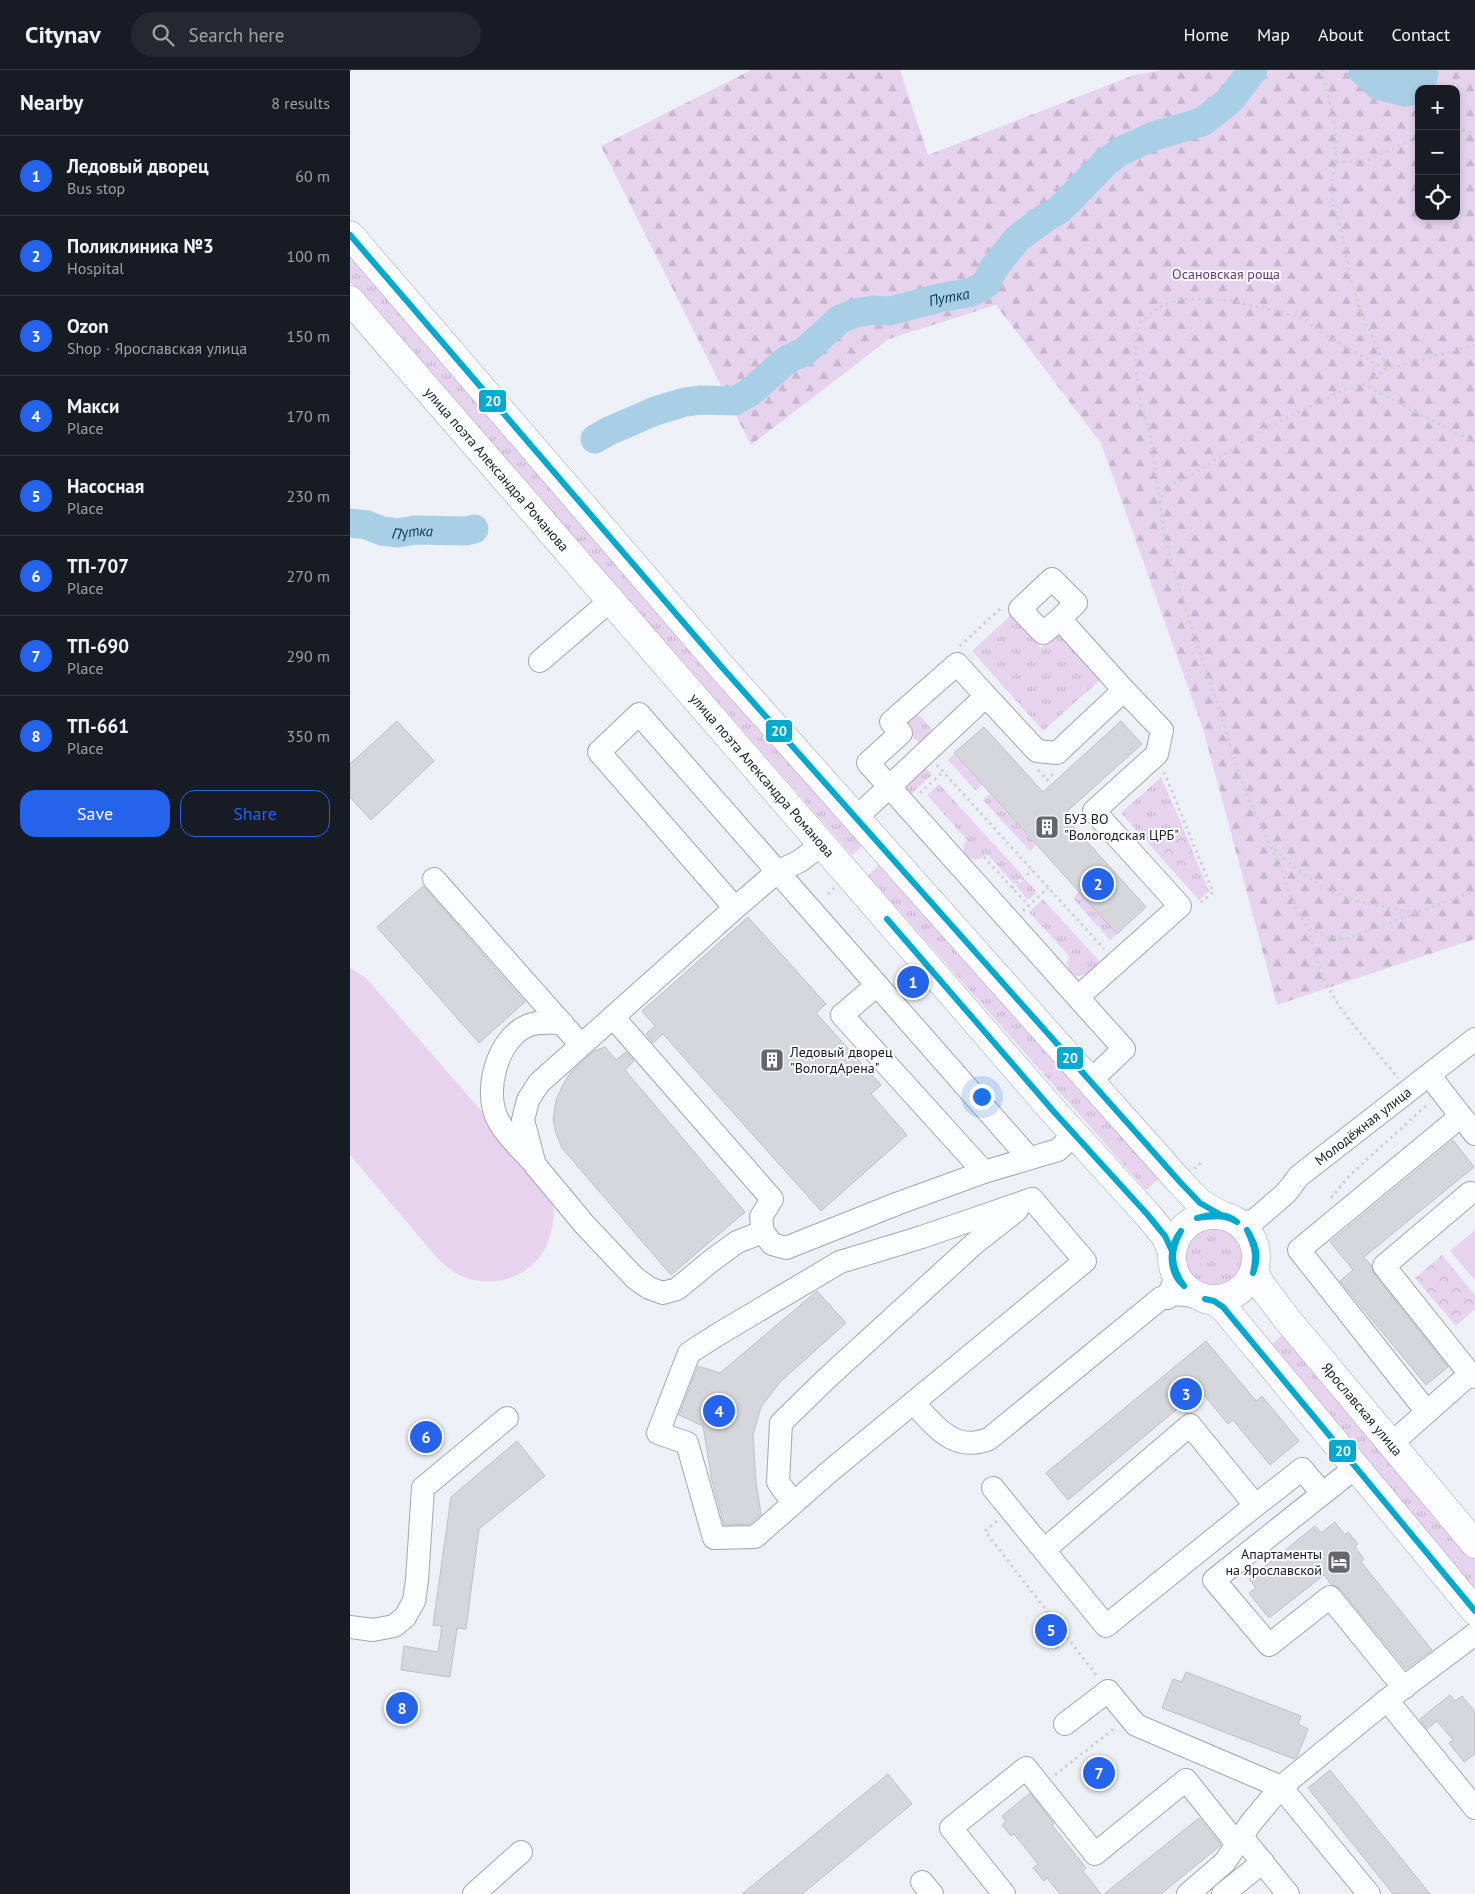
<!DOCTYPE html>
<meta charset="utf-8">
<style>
:root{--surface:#171b24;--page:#242831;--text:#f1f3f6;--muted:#9ea1a6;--line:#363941;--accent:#2563eb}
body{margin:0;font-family:"PT Sans",sans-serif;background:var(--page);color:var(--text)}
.controls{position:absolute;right:15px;top:15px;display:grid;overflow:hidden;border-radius:10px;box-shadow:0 2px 8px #0003}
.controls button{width:45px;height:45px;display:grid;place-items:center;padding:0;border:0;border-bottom:1px solid var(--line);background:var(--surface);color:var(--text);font:25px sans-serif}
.you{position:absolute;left:631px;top:1026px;width:18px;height:18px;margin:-12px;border:4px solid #fff;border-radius:50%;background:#1a73e8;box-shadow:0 0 0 8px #1a73e833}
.badge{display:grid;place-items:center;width:32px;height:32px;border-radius:50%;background:var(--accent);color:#fff;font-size:16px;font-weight:700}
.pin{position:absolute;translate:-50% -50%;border:2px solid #fff;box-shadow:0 1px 5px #0006}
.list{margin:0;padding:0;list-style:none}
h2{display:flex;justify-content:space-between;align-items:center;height:65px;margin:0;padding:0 20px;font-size:21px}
h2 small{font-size:16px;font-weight:400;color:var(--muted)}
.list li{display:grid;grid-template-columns:32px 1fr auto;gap:15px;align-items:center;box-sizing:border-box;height:80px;padding:0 20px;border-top:1px solid var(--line)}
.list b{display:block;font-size:19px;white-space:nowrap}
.list p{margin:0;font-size:16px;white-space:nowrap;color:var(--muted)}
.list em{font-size:16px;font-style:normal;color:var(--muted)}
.actions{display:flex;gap:10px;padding:15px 20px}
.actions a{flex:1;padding:11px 0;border:1px solid var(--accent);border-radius:15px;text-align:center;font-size:18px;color:var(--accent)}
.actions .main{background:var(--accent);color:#fff}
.icon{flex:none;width:28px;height:28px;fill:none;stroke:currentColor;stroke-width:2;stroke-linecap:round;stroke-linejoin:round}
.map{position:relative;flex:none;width:1125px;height:1824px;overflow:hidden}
header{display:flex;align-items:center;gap:30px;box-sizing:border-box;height:70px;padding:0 25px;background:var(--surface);border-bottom:1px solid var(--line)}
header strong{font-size:24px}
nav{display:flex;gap:28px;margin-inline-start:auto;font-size:18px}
.search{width:350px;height:45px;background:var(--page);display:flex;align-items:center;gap:12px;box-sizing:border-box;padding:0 18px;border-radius:28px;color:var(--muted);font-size:19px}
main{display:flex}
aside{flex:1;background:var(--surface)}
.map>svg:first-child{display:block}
.grass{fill:url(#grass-tufts)}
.forest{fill:url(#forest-firs);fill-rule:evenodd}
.park{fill:url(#park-crowns)}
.garden{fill:#e6d4ef}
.water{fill:#a8cfe6}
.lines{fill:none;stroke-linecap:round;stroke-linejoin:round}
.river{stroke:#a8cfe6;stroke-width:29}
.building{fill:#d5d7dc;stroke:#bdc0c5}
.minor-casing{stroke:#a5a6ac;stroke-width:24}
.major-casing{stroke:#a5a6ac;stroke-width:29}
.path{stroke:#cfd0d2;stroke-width:3;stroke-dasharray:2.5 4;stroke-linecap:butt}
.minor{stroke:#fcfdfe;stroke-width:22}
.major{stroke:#fcfdfe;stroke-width:28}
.bus-1-casing{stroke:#fbfbfe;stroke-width:10}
.bus-1{stroke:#00a9ce;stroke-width:6}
.labels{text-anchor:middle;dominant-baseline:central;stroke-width:4;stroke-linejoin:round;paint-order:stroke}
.park-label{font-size:14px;fill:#653a72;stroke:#fbfbfe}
.street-label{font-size:14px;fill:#1b1c20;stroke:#fbfbfe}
.poi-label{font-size:14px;fill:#1b1c20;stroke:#fbfbfe;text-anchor:start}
.water-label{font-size:15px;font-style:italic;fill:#06374c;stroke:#fbfbfe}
.line-badge{stroke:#fbfbfe;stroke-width:2}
.badge-label{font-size:14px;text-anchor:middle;font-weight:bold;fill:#fff}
</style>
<header>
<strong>Citynav</strong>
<div class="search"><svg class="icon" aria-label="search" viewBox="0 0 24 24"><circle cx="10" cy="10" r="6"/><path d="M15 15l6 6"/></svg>Search here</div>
<nav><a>Home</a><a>Map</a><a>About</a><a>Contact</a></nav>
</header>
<main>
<aside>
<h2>Nearby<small>8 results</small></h2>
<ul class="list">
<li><span class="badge">1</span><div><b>Ледовый дворец</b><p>Bus stop</p></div><em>60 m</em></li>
<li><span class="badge">2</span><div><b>Поликлиника №3</b><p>Hospital</p></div><em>100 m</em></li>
<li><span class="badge">3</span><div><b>Ozon</b><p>Shop · Ярославская улица</p></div><em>150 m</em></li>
<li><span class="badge">4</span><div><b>Макси</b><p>Place</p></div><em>170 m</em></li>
<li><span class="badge">5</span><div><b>Насосная</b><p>Place</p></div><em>230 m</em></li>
<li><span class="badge">6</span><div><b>ТП-707</b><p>Place</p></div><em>270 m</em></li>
<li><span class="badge">7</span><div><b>ТП-690</b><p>Place</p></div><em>290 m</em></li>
<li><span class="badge">8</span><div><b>ТП-661</b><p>Place</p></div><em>350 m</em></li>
</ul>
<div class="actions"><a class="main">Save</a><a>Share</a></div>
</aside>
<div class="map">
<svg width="1125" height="1824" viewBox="0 0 1125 1824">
<defs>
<pattern id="grass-tufts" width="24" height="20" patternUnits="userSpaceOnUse" patternTransform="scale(1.25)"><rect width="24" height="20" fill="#e6d4ef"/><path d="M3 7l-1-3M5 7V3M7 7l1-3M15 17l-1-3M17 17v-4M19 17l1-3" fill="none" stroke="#c5b5cd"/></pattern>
<pattern id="forest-firs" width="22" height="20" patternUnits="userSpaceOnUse" patternTransform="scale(1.25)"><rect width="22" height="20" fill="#e6d4ef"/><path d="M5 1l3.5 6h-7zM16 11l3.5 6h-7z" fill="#c5b5cd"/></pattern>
<pattern id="park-crowns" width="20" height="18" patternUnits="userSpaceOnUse" patternTransform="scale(1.25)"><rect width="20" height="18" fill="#e6d4ef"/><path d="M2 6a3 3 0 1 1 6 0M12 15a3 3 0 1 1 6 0" fill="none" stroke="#c5b5cd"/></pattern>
</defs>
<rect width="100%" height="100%" fill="#eef0f7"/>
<path class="grass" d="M 0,182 L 517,772 L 502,785 L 0,212 Z
M 661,545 L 691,578 L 707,563 L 750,610 L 693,661 L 622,581 Z
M 564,645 L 569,645 L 582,659 L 582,665 L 575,673 L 568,672 L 556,659 L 556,653 Z
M 604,684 L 632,715 L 626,721 L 598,690 Z
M 572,694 L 582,705 L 560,725 L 557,718 L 558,710 Z
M 811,707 L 833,758 L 806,782 L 771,743 Z
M 589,714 L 673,806 L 664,814 L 637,784 C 629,791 625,791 616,787 C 613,780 612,776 617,770 L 577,725 Z
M 640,724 L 686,775 L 680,781 L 633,730 Z
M 533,792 L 811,1107 L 796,1120 L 518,805 Z
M 847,792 L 859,821 L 849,830 L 829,808 Z
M 675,809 L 687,822 L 678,830 L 666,816 Z
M 729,822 L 767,864 L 760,870 L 723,828 Z
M 693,829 L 750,892 L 738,904 L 728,906 L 720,902 L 717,893 L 719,886 L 679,842 Z
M834 1187a32 32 0 1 1 64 0a32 32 0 1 1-64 0Z
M 938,1260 L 1125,1485 L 1125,1524 L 921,1275 Z"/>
<path class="forest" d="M 401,0 L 550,0 L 578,85 L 784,5 L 812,0 L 1125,0 L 1125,869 L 927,935 L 854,662 L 751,373 L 646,235 L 539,269 L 401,375 L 251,76 ZM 1069,19 L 1106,19 L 1106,146 L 1069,146 Z"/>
<path class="park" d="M 833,758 L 847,792 L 829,808 L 806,782 Z
M 1092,1185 L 1125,1225 L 1125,1239 L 1106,1256 L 1065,1208 Z"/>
<path class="garden" d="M 0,898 L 16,908 L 192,1111 C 196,1118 200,1125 202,1132 C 205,1143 203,1155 200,1166 C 191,1201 151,1220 117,1208 C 106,1205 97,1197 88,1189 L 0,1085 Z
M 1125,1160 L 1125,1210 L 1100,1181 Z"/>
<path class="water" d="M 999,0 L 1085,0 L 1089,2 L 1085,19 L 1069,19 L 1069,34 L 1055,37 L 1022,29 L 997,6 Z"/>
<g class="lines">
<g class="river">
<path id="s1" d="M 245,369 L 259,361 L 305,341 L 335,332 L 352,330 L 385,331 L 399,323 L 438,289 L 454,282 L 490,249 L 506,243 L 523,240 L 540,241 L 589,228 L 622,222 L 636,214 L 643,199 L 668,168 L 695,148 L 709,140 L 757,91 L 771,81 L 804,66 L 852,52 L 879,31 L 903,0"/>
<path id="s2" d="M 0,453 L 17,455 L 32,461 L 48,463 L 65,460 L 116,461 L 124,459"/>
</g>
</g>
<path class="building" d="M 47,651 L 84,691 L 21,750 L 0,727 L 0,694 Z
M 771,651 L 792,674 L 713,745 L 796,837 L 767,864 L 604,683 L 634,657 L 693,722 Z
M 73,816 L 175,932 L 129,973 L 27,857 Z
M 398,847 L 476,934 L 466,943 L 531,1015 L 521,1024 L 557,1065 L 471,1141 L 313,964 L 303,973 L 296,964 L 305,956 L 292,941 Z
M 255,977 L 266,990 L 276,982 L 284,991 L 275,1000 L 395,1142 L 321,1205 L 212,1078 L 206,1063 L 203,1050 L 206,1030 L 214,1013 L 221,1002 L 244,981 Z
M 1103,1070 L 1124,1097 L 1014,1187 L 1021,1195 L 1024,1204 L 1098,1297 L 1076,1315 L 990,1211 L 1003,1200 L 980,1172 Z
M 467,1221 L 496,1253 L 430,1312 L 411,1337 L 403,1365 L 406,1413 L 411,1444 L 400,1454 L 374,1455 L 362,1411 L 353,1356 L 329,1345 L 348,1296 L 370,1303 Z
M 856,1271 L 906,1331 L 912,1326 L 949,1371 L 920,1395 L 883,1350 L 878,1354 L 850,1320 L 718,1430 L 696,1403 Z
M 69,1352 L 85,1353 L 82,1382 L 67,1380 Z
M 167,1371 L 195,1406 L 129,1459 L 116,1559 L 107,1558 L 100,1607 L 51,1600 L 54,1576 L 88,1582 L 92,1556 L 83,1555 L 101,1427 Z
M 985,1452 L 995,1465 L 998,1462 L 1008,1474 L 1005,1477 L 1014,1489 L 1011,1492 L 1082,1580 L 1056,1599 L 990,1519 L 981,1514 L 974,1505 L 919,1548 L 899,1523 L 906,1518 L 899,1509 L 965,1456 L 971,1463 Z
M 696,1542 L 718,1568 L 706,1579 L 684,1553 Z
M 836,1602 L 951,1646 L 948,1654 L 958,1659 L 947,1687 L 944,1689 L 812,1638 L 823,1609 L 832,1612 Z
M 1100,1625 L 1105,1631 L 1112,1626 L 1125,1642 L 1125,1684 L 1114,1692 L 1099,1673 L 1103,1670 L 1087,1651 L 1077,1659 L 1070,1649 Z
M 46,1626 L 60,1629 L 57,1650 L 43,1648 Z
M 980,1700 L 1080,1824 L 1043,1824 L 958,1718 Z
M 538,1704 L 562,1734 L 452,1824 L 392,1824 Z
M 680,1723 L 704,1754 L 702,1755 L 736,1798 L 733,1801 L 751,1824 L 710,1824 L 697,1808 L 694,1811 L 683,1798 L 688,1794 L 664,1764 L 661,1766 L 652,1755 L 656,1751 L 652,1746 Z
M 849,1748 L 871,1775 L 811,1824 L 754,1824 Z"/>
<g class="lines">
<g class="minor-casing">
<g id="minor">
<path d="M 710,549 L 693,563 L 670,539 L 702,509 L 726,533 L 710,549 L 774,620"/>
<path d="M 190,591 L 261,530"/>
<path d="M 636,626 L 607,594 L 541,652 L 551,663 L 518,693 L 774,979 L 740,1011"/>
<path d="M 506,748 L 636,626 L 687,681 L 707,683 L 774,620 L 812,660 L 807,684 L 744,741 L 830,836 L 728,927"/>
<path d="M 472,774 L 450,791 L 427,802 L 385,838 L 249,682 L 289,644 L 527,915"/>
<path d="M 84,809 L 231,975"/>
<path d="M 385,838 L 189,1013 L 178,1030 L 173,1050 L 185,1095 L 234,1154 L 285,1208 L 299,1218 L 313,1223 L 327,1219 L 361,1191 L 387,1172 L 413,1162"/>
<path d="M 263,947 L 422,1129 L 411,1147 L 413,1162 L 422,1174 L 436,1178 L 549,1133 L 634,1102 L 708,1080 L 724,1064"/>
<path d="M 1079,1005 L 1125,1064"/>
<path d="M 180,1089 C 170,1078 154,1063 148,1050 C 133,1022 147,969 177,956 C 188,951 201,953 212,953"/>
<path d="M 634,1102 L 492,945 L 527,915 L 679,1088"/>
<path d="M 1120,1123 L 1034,1196 L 1120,1304 L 1125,1307"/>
<path d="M 682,1129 L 735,1191 L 479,1402 L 405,1467 L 364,1468 L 337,1373 L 308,1363 L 339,1283 L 367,1265 L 490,1192 L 572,1167 Z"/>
<path id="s3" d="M 889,1153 L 903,1151 L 906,1149 L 936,1123 L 949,1106 L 1125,969"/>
<path d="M 817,1228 L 824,1212 L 823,1200"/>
<path d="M 563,1333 C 586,1356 603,1383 639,1369 L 811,1228 L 817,1228 L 823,1224 L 846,1226"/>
<path d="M 1077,1342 L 949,1180 L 1111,1046"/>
<path d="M 1042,1373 L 1120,1304"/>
<path d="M 1006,1397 L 864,1510 L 919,1575 L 980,1527 L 1054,1618"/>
<path d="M 643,1418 L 756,1556 L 896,1443 L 952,1399 L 972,1423"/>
<path d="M 443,1433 L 428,1412 L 431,1353 L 476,1309 L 625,1173 L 667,1140"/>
<path d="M 694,1480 L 840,1355 L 905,1435"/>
<path d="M 0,1557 L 23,1560 L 44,1556 L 55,1547 L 64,1531 L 67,1510 L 73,1418 L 157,1348"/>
<path d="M 1037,1630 L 1125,1738"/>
<path d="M 715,1654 L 758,1621 L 786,1655 L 931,1717 L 1019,1824"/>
<path d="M 892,1767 L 938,1824"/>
<path d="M 572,1812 L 582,1824"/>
<path d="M 124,1824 L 171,1782"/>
<path d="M 654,1824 L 601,1758 L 676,1698 L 745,1784 L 836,1710 L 887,1774"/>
<path d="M 838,1824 L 875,1792 L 900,1754 L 931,1717 L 1037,1630 L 1125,1564"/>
<path d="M 873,1824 L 913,1792"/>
</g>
</g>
<g class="major-casing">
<g id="major">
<path d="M 0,165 L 370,595 L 830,1112 L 850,1133 L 871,1145"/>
<path id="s4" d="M 0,230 L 705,1043 L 797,1144 L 815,1166 L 822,1181"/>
<circle cx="864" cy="1187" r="42"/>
<path id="s5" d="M 904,1202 L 912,1216 L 936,1248 L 1125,1474"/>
<path d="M 855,1229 L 864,1231 L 873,1237 L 1125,1541"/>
</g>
</g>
<path class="path" d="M 972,0 L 985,57 L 986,92 L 982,109 L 983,134 L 992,164 L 1002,215 L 1014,250 L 1037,298
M 1106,59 L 1125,63
M 986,92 L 1017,91 L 1069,66
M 1125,275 L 1037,299 L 1013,314 L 996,319 L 913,359 L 842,405 L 816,418 L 810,432 L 814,465 L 843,563 L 866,628 L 894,719 L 929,794 L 946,839 L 958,858 L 976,866 L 996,869 L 1125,821
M 1013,314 L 1125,373
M 810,432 L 800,364 L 789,328 L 785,283 L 786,269 L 791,252 L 809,237 L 831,229 L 879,230 L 942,245 L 952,248 L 990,274 L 1036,299
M 610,576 L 651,538
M 587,695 L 754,879
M 688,700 L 697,710 L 705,702
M 814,702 L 863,822 L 848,835
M 570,723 L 593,702
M 924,780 C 946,799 970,818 998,828 C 1019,835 1044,838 1066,843
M 634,787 L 679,836
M 662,818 L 682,800
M 478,824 L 484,818
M 673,841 L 698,818
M 959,859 C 963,873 967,894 973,907 C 991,946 1022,975 1048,1008
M 844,1099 L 851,1093
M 981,1128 L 1000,1105 L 1079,1033
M 647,1451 L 635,1461 L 747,1606
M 705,1705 L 765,1658"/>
<use href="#minor" class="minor"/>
<use href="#major" class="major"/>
<g class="bus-1-casing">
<path id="bus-1" d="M 0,165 L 370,595 L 830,1112 L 850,1133 L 871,1145
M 537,849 L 705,1043 L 797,1144 L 815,1166 L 822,1181
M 847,1148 C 860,1144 876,1142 887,1152
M 847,1148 C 862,1146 874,1144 887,1152
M 897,1160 C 906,1174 910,1187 903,1203
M 897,1160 C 905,1177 907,1185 903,1203
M 831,1161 C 819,1182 821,1197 834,1216
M 831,1161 C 818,1177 818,1202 834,1216
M 855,1229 L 864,1231 L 873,1237 L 1125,1541"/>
</g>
<use href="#bus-1" class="bus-1"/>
</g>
<defs>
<g id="building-square" transform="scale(1.25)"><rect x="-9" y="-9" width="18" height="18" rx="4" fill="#65666b" stroke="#fbfbfe"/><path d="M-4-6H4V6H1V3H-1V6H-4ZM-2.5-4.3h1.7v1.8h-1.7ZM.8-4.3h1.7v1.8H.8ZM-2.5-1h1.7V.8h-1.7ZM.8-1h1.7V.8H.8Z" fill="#fff"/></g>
<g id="hotel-square" transform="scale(1.25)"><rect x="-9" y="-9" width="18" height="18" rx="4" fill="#65666b" stroke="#fbfbfe"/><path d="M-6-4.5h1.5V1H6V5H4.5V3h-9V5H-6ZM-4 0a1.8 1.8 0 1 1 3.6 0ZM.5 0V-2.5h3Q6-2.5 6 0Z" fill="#fff"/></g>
</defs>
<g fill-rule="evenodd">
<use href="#building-square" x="697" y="757"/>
<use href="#building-square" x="422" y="990"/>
<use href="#hotel-square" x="989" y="1492"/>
</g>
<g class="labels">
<g class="park-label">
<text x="876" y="204">Осановская роща</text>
</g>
<g class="street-label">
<text stroke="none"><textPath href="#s4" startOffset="224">улица поэта Александра Романова</textPath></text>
<text stroke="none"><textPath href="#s4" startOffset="629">улица поэта Александра Романова</textPath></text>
<text stroke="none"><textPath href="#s3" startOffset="160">Молодёжная улица</textPath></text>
<text stroke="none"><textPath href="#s5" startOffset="175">Ярославская улица</textPath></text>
</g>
<g class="poi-label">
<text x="714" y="749">БУЗ ВО<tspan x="714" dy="16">"Вологодская ЦРБ"</tspan></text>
<text x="440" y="982">Ледовый дворец<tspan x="440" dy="16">"ВологдАрена"</tspan></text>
<text x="972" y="1484" text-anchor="end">Апартаменты<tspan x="972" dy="16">на Ярославской</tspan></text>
</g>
<g class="water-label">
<text stroke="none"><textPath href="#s1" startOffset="394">Путка</textPath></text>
<text stroke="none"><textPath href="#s2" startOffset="64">Путка</textPath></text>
</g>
</g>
<g class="line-badge">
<rect x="128" y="319" width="29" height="24" rx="5" fill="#00a9ce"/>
<rect x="415" y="649" width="28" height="24" rx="5" fill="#00a9ce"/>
<rect x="706" y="976" width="28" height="24" rx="5" fill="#00a9ce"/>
<rect x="978" y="1369" width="29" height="24" rx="5" fill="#00a9ce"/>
</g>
<g class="badge-label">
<text x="143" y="336">20</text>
<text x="429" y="666">20</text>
<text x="720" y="993">20</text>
<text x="993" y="1386">20</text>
</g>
</svg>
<div class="controls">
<button>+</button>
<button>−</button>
<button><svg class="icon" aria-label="locate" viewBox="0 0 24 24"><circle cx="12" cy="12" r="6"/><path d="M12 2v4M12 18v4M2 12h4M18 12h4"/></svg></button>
</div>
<div class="you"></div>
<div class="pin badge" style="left:563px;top:912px">1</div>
<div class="pin badge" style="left:748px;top:814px">2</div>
<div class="pin badge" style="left:836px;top:1324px">3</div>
<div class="pin badge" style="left:369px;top:1341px">4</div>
<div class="pin badge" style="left:701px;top:1560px">5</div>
<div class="pin badge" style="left:76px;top:1367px">6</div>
<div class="pin badge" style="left:749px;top:1703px">7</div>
<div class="pin badge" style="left:52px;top:1638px">8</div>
</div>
</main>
